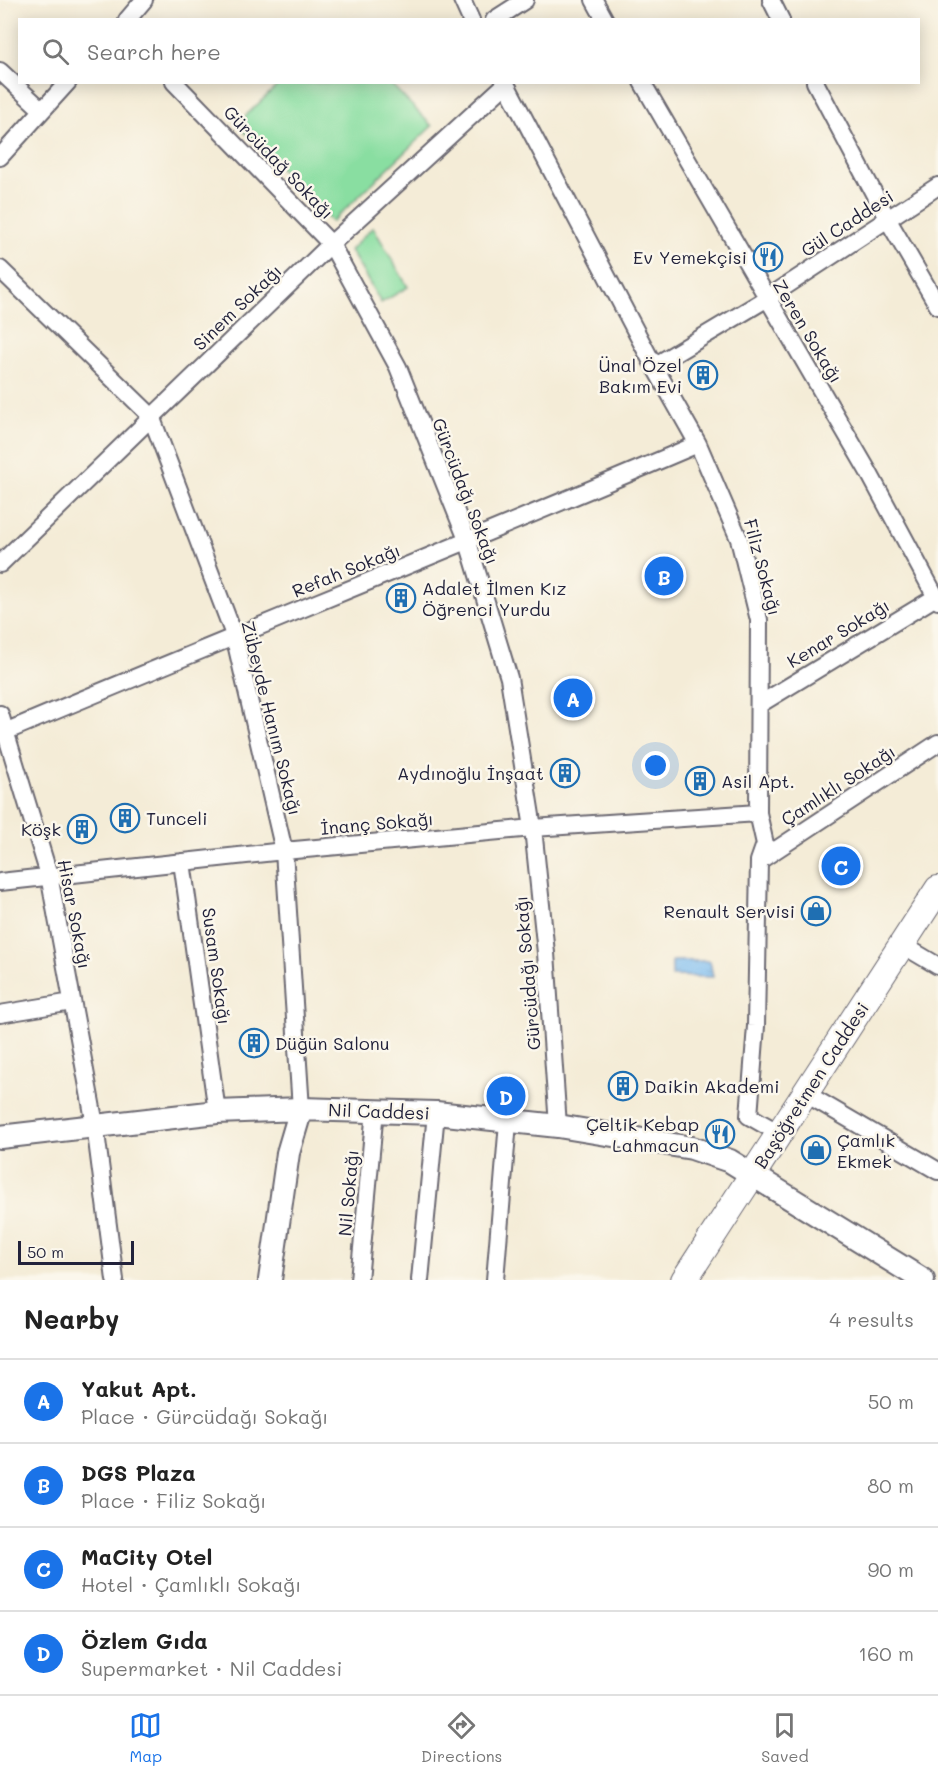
<!DOCTYPE html>
<meta charset="utf-8">
<style>
:root{--surface:#fff;--page:#f6f6f6;--text:#222;--muted:#767676;--line:#e0e0e0;--accent:#1a73e8}
body{margin:0;font-family:Mali,sans-serif;background:var(--page);color:var(--text)}
.scale{position:absolute;left:18px;bottom:15px;width:116px;box-sizing:border-box;padding-left:6px;border:3px solid #22223b;border-top:0;font-size:16px;line-height:21px;white-space:nowrap;color:#22223b;-webkit-text-stroke:4px #fbf7ec;paint-order:stroke}
.you{position:absolute;left:656px;top:766px;width:21px;height:21px;margin:-15px;border:4px solid #fff;border-radius:50%;background:#1a73e8;box-shadow:0 0 0 9px #1a73e833}
.badge{display:grid;place-items:center;width:39px;height:39px;border-radius:50%;background:var(--accent);color:#fff;font-size:20px;font-weight:700}
.pin{position:absolute;translate:-50% -50%;border:3px solid #fff;box-shadow:0 2px 6px #0006}
.list{margin:0;padding:0;list-style:none}
h2{display:flex;justify-content:space-between;align-items:center;height:78px;margin:0;padding:0 24px;font-size:26px}
h2 small{font-size:20px;font-weight:400;color:var(--muted)}
.list li{display:grid;grid-template-columns:39px 1fr auto;gap:18px;align-items:center;box-sizing:border-box;height:84px;padding:0 24px;border-top:2px solid var(--line)}
.list b{display:block;font-size:22px;white-space:nowrap}
.list p{margin:0;font-size:20px;white-space:nowrap;color:var(--muted)}
.list em{font-size:20px;font-style:normal;color:var(--muted)}
.icon{flex:none;width:33px;height:33px;fill:none;stroke:currentColor;stroke-width:2;stroke-linecap:round;stroke-linejoin:round}
.map{position:relative;flex:none;width:938px;height:1280px;overflow:hidden}
.search{position:absolute;background:var(--surface);box-shadow:0 3px 15px #0003;left:18px;right:18px;top:18px;height:66px;display:flex;align-items:center;gap:15px;box-sizing:border-box;padding:0 21px;border-radius:0px;color:var(--muted);font-size:22px}
.sheet{height:414px;background:var(--surface)}
nav{display:flex;justify-content:space-around;align-items:center;box-sizing:border-box;height:84px;border-top:2px solid var(--line);background:var(--surface);font-size:16px;color:var(--muted)}
nav a{display:grid;justify-items:center;gap:3px}
nav .on{color:var(--accent)}
.map>svg:first-child{display:block}
.green{fill:#89dea1;stroke:#56806e;stroke-width:1.5}
.water{fill:url(#water-ripples);stroke:#4f6f96;stroke-width:1.5}
.lines{fill:none;stroke-linecap:round;stroke-linejoin:round}
.street-casing{stroke:#6c6972;stroke-width:20}
.secondary-casing{stroke:#6c6972;stroke-width:26}
.primary-casing{stroke:#6c6972;stroke-width:28}
.street{stroke:#fff;stroke-width:16}
.secondary{stroke:#fff;stroke-width:22}
.primary{stroke:#fff;stroke-width:26}
.labels{text-anchor:middle;dominant-baseline:central;stroke-width:5;stroke-linejoin:round;paint-order:stroke}
.street-label{font-size:18px;fill:#22223b;stroke:#fbf7ec}
.poi-label{font-size:18px;fill:#22223b;stroke:#fbf7ec;text-anchor:end}
</style>
<div class="map">
<svg width="938" height="1280" viewBox="0 0 938 1280">
<defs>
<pattern id="water-ripples" width="26" height="14" patternUnits="userSpaceOnUse" patternTransform="scale(1.5)"><rect width="26" height="14" fill="#7cbcf0"/><path d="M2 4q2-2 4 0t4 0M15 11q2-2 4 0t4 0" fill="none" stroke="#6ba1cf"/></pattern>
</defs>
<rect width="100%" height="100%" fill="#fbf7ec"/>
<filter id="ink" filterUnits="userSpaceOnUse"><feTurbulence type="fractalNoise" baseFrequency=".0167" numOctaves="2"/><feDisplacementMap in="SourceGraphic" scale="12" xChannelSelector="R" yChannelSelector="G"/><feConvolveMatrix kernelMatrix="1 2 1 2 8 2 1 2 1" color-interpolation-filters="sRGB"/></filter>
<filter id="wash" filterUnits="userSpaceOnUse"><feTurbulence type="fractalNoise" baseFrequency=".008" numOctaves="4" result="noise"/><feDisplacementMap in="SourceGraphic" scale="24" xChannelSelector="R" yChannelSelector="G"/><feGaussianBlur stdDeviation="1.35" result="paint"/><feColorMatrix in="noise" values="0 0 0 0 0 0 0 0 0 0 0 0 0 0 0 0 0 1.4 0 .05"/><feComposite in="paint" operator="in"/></filter>
<g filter="url(#wash)">
<rect width="100%" height="100%" fill="#f4ecd7"/>
<path class="green" d="M 389,82 L 432,126 L 332,222 L 237,124 L 280,83 Z
M 373,227 L 408,287 L 381,303 L 350,250 Z"/>
<path class="water" d="M 672,961 L 710,961 L 713,977 L 672,976 Z"/>
</g>
<g filter="url(#ink)">
<g class="lines">
<g class="street-casing">
<path id="street" d="M 462,0 L 471,20
M 594,0 L 605,20
M 771,0 L 781,20
M 127,20 L 144,0
M 494,20 L 525,0
M 0,71 L 42,110
M 174,82 L 331,244 L 398,367 L 468,542 L 509,678 L 533,828 L 546,953 L 558,1126
M 505,82 L 654,366 L 698,444 L 739,539 L 759,620 L 758,813 L 765,844 L 759,861 L 756,1026 L 749,1116 L 779,1133
M 642,82 L 868,471 L 938,601
M 815,82 L 888,220 L 938,306
M 0,157 L 68,82
M 0,269 L 151,416 L 234,635 L 284,851 L 301,1109
M 654,366 L 766,299 L 938,186
M 0,564 L 331,244 L 506,84
M 760,704 L 936,597
M 0,714 L 49,875 L 95,1125 L 115,1280
M 7,731 C 237,634 469,542 698,444
M 759,861 L 938,743
M 182,862 L 217,1112
M 0,882 L 284,851 L 533,828 L 758,813
M 911,950 L 938,966
M 0,1014 L 72,1002
M 815,1099 L 938,1171
M 359,1280 L 375,1110
M 420,1280 L 436,1113
M 495,1280 L 508,1122"/>
</g>
<g class="secondary-casing">
<path id="secondary" d="M 0,1137 L 217,1112 L 301,1109 L 436,1113 L 558,1126 L 692,1148 L 730,1161 L 923,1280
M 270,1280 L 288,1153 L 301,1109"/>
</g>
<g class="primary-casing">
<path id="primary" d="M 684,1280 L 938,889"/>
</g>
<use href="#street" class="street"/>
<use href="#secondary" class="secondary"/>
<use href="#primary" class="primary"/>
</g>
</g>
<defs>
<g id="restaurant-ring" transform="scale(1.5)"><circle r="9.5" fill="#fbf7ec" stroke="#1f6fb2" stroke-width="1.5"/><path d="M-5-6h1v4h1v-4h1v4h1v-4h1v5L-1.5 .5V6h-2V.5L-5-1ZM5-6V6H3V1.5H1.5Q1.5-4 5-6Z" fill="#1f6fb2"/></g>
<g id="building-ring" transform="scale(1.5)"><circle r="9.5" fill="#fbf7ec" stroke="#1f6fb2" stroke-width="1.5"/><path d="M-4-6H4V6H1V3H-1V6H-4ZM-2.5-4.3h1.7v1.8h-1.7ZM.8-4.3h1.7v1.8H.8ZM-2.5-1h1.7V.8h-1.7ZM.8-1h1.7V.8H.8Z" fill="#1f6fb2"/></g>
<g id="shop-ring" transform="scale(1.5)"><circle r="9.5" fill="#fbf7ec" stroke="#1f6fb2" stroke-width="1.5"/><path d="M-5-2.5h2.3a2.7 3.5 0 0 1 5.4 0H5L5.5 6h-11ZM-1.5-2.5h3a1.5 2.3 0 0 0-3 0Z" fill="#1f6fb2"/></g>
</defs>
<g fill-rule="evenodd">
<use href="#restaurant-ring" x="768" y="257"/>
<use href="#building-ring" x="703" y="375"/>
<use href="#building-ring" x="401" y="598"/>
<use href="#building-ring" x="565" y="773"/>
<use href="#building-ring" x="700" y="781"/>
<use href="#building-ring" x="125" y="818"/>
<use href="#building-ring" x="82" y="829"/>
<use href="#shop-ring" x="816" y="911"/>
<use href="#building-ring" x="254" y="1043"/>
<use href="#building-ring" x="623" y="1086"/>
<use href="#restaurant-ring" x="720" y="1134"/>
<use href="#shop-ring" x="816" y="1150"/>
</g>
<g class="labels">
<g class="street-label">
<text transform="translate(279 162) rotate(46)">Gürcüdağ Sokağı</text>
<text transform="translate(847 223) rotate(-33)">Gül Caddesi</text>
<text transform="translate(237 307) rotate(-44)">Sinem Sokağı</text>
<text transform="translate(808 331) rotate(59)">Zeren Sokağı</text>
<text transform="translate(466 491) rotate(69)">Gürcüdağı Sokağı</text>
<text transform="translate(763 567) rotate(75)">Filiz Sokağı</text>
<text transform="translate(346 570) rotate(-22)">Refah Sokağı</text>
<text transform="translate(838 633) rotate(-31)">Kenar Sokağı</text>
<text transform="translate(272 718) rotate(76)">Zübeyde Hanım Sokağı</text>
<text transform="translate(838 785) rotate(-33)">Çamlıklı Sokağı</text>
<text transform="translate(377 823) rotate(-5)">İnanç Sokağı</text>
<text transform="translate(75 914) rotate(79)">Hisar Sokağı</text>
<text transform="translate(217 966) rotate(82)">Susam Sokağı</text>
<text transform="translate(527 973) rotate(-95)">Gürcüdağı Sokağı</text>
<text transform="translate(811 1085) rotate(-57)">Başöğretmen Caddesi</text>
<text transform="translate(379 1111) rotate(2)">Nil Caddesi</text>
<text transform="translate(348 1193) rotate(-85)">Nil Sokağı</text>
</g>
<g class="poi-label">
<text x="747" y="257">Ev Yemekçisi</text>
<text x="682" y="365">Ünal Özel<tspan x="682" dy="21">Bakım Evi</tspan></text>
<text x="422" y="588" text-anchor="start">Adalet İlmen Kız<tspan x="422" dy="21">Öğrenci Yurdu</tspan></text>
<text x="544" y="773">Aydınoğlu İnşaat</text>
<text x="721" y="781" text-anchor="start">Asil Apt.</text>
<text x="146" y="818" text-anchor="start">Tunceli</text>
<text x="61" y="829">Köşk</text>
<text x="795" y="911">Renault Servisi</text>
<text x="275" y="1043" text-anchor="start">Düğün Salonu</text>
<text x="644" y="1086" text-anchor="start">Daikin Akademi</text>
<text x="699" y="1124">Çeltik Kebap<tspan x="699" dy="21">Lahmacun</tspan></text>
<text x="837" y="1140" text-anchor="start">Çamlık<tspan x="837" dy="21">Ekmek</tspan></text>
</g>
</g>
</svg>
<div class="scale">50 m</div>
<div class="you"></div>
<div class="pin badge" style="left:573px;top:698px">A</div>
<div class="pin badge" style="left:664px;top:576px">B</div>
<div class="pin badge" style="left:841px;top:866px">C</div>
<div class="pin badge" style="left:506px;top:1096px">D</div>
<div class="search"><svg class="icon" aria-label="search" viewBox="0 0 24 24"><circle cx="10" cy="10" r="6"/><path d="M15 15l6 6"/></svg>Search here</div>
</div>
<section class="sheet">
<h2>Nearby<small>4 results</small></h2>
<ul class="list">
<li><span class="badge">A</span><div><b>Yakut Apt.</b><p>Place · Gürcüdağı Sokağı</p></div><em>50 m</em></li>
<li><span class="badge">B</span><div><b>DGS Plaza</b><p>Place · Filiz Sokağı</p></div><em>80 m</em></li>
<li><span class="badge">C</span><div><b>MaCity Otel</b><p>Hotel · Çamlıklı Sokağı</p></div><em>90 m</em></li>
<li><span class="badge">D</span><div><b>Özlem Gıda</b><p>Supermarket · Nil Caddesi</p></div><em>160 m</em></li>
</ul>
</section>
<nav>
<a class="on"><svg class="icon" aria-label="map" viewBox="0 0 24 24"><path d="M3 6l6-2 6 2 6-2v14l-6 2-6-2-6 2zM9 4v14M15 6v14"/></svg>Map</a>
<a><svg class="icon" aria-label="directions" viewBox="0 0 24 24"><path d="M12 3l9 9-9 9-9-9zM9 14v-3h6M13 9l2 2-2 2"/></svg>Directions</a>
<a><svg class="icon" aria-label="saved" viewBox="0 0 24 24"><path d="M7 4h10v16l-5-4-5 4z"/></svg>Saved</a>
</nav>
